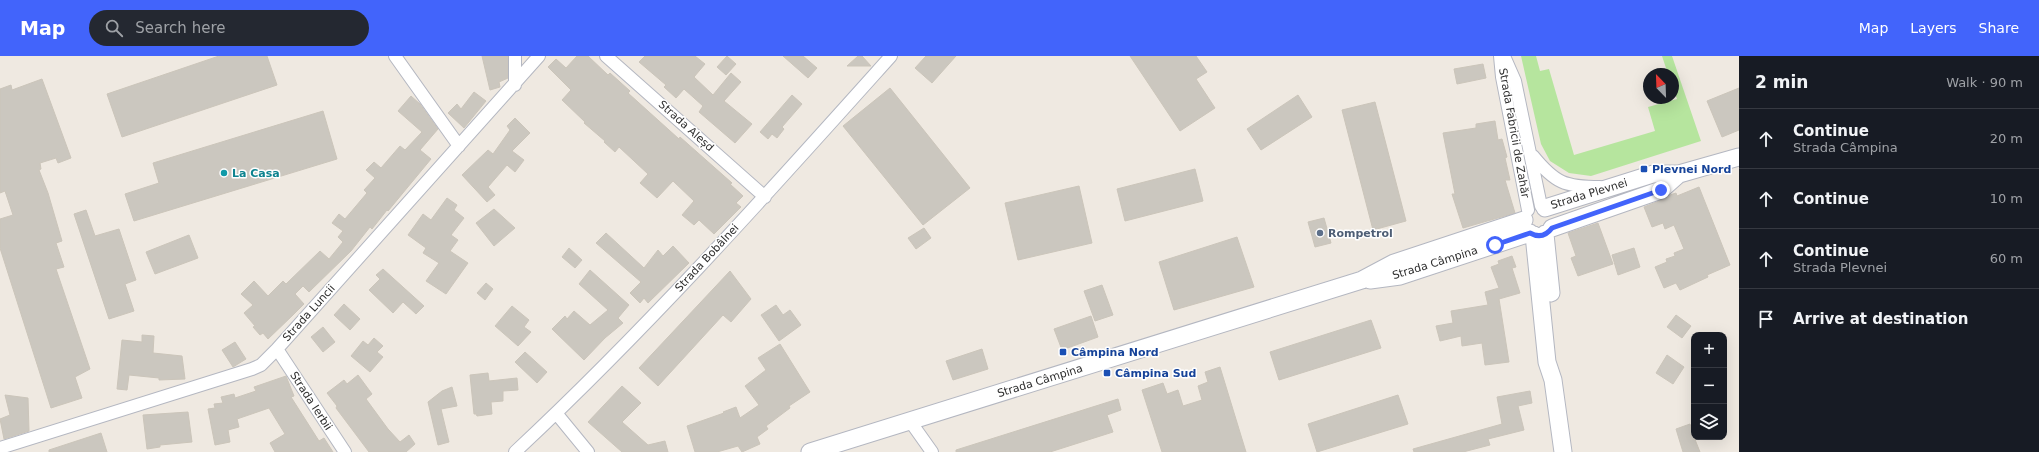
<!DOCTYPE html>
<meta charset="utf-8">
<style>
:root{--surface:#171b24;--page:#242831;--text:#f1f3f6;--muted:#9ea1a6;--line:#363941;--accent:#4264fb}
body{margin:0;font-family:"DejaVu Sans",sans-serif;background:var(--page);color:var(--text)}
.controls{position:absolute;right:12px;bottom:12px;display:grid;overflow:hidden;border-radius:8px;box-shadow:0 4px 16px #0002}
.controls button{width:36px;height:36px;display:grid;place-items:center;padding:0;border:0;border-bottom:1px solid var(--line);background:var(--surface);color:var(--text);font:20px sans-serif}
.compass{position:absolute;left:1643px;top:12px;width:36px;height:36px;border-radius:50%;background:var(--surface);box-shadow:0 4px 16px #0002;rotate:337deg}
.stop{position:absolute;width:12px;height:12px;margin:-9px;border:3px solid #4264fb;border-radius:50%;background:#fff}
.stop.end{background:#4264fb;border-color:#fff;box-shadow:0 1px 4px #0008}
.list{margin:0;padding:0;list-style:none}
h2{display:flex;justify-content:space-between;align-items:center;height:52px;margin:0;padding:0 16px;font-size:17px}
h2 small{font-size:13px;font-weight:400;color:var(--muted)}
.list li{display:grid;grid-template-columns:26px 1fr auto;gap:12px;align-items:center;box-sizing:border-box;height:60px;padding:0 16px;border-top:1px solid var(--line)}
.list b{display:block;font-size:15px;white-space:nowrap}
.list p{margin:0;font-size:13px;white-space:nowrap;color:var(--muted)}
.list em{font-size:13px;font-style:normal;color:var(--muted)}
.icon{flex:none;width:22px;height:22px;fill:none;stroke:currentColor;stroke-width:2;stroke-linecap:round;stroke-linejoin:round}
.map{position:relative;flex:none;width:1739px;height:396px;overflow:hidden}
header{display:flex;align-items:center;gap:24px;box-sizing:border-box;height:56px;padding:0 20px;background:var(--accent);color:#fff}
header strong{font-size:19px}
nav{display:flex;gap:22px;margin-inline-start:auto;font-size:14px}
.search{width:280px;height:36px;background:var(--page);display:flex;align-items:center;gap:10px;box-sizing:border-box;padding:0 14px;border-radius:22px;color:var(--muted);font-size:15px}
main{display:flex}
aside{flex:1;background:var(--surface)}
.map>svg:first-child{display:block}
.green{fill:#b6e59e}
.building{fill:#cbc7bf;stroke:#cbc5ba}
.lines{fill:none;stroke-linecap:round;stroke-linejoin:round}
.street-casing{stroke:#b4b7c1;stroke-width:14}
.secondary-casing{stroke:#b4b7c1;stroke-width:19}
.street{stroke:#fff;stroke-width:12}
.secondary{stroke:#fff;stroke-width:17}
.route{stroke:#4264fb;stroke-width:5}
.transit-dot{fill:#1a4fb4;stroke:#fff;stroke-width:1.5}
.culture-dot{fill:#0f9aa8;stroke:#fff;stroke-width:1.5}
.service-dot{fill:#5c6f8a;stroke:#fff;stroke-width:1.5}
.labels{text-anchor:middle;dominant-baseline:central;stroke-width:3;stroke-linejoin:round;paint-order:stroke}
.street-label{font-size:11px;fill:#2e2e2e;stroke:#fff}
.transit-label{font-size:11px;font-weight:bold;fill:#164399;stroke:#fff;text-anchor:start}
.culture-label{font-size:11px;font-weight:bold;fill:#0d838f;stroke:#fff;text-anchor:start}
.service-label{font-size:11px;font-weight:bold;fill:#4e5e75;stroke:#fff;text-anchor:start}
</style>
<header>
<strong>Map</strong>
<div class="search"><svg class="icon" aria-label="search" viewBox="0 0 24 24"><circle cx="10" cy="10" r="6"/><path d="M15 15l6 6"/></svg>Search here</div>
<nav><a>Map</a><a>Layers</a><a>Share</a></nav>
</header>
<main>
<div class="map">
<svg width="1739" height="396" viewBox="0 0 1739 396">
<rect width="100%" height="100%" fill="#efe9e1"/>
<path class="green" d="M 1521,0 L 1536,0 L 1540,15 L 1549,13 L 1574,99 L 1655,75 L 1648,51 L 1677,43 L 1673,32 L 1673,18 L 1668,18 L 1662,0 L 1672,0 L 1701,85 L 1591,120 L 1569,117 L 1550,105 L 1541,88 Z"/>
<path class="building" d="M 219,0 L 267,0 L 277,29 L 122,81 L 107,38 Z
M 482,0 L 508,0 L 508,22 L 499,26 L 500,31 L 490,34 Z
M 577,0 L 588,0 L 608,19 L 610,17 L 630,35 L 628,37 L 679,83 L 680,81 L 732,127 L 730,128 L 743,140 L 736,147 L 741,151 L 714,178 L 699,164 L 694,169 L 682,159 L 694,145 L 673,125 L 657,142 L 640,127 L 648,118 L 619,91 L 615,96 L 604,86 L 605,85 L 584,67 L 585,66 L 562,44 L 571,34 L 548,11 L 556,3 L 566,12 Z
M 645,0 L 695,0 L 705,8 L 694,21 L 713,39 L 731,17 L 741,26 L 724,45 L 752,68 L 735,87 L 699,56 L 703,50 L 684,33 L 676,42 L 664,31 L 666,29 L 639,6 Z
M 727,0 L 736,8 L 726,19 L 717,11 Z
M 783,0 L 803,0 L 817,12 L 808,22 Z
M 858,0 L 862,0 L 871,10 L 847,10 Z
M 926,0 L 956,0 L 932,27 L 915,12 Z
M 1130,0 L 1196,0 L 1207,16 L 1196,23 L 1215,52 L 1180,75 Z
M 1483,8 L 1486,22 L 1457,28 L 1454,13 Z
M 42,23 L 71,102 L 58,107 L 56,102 L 40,107 L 41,113 L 39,114 L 48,137 L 62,185 L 56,187 L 64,211 L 56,213 L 90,313 L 75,321 L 82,342 L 51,352 L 0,192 L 0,163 L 13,159 L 5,135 L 0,137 L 0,33 L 11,29 L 12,34 Z
M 890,32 L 970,132 L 923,169 L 843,70 Z
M 1739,32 L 1739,74 L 1722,81 L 1707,45 Z
M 474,36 L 486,45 L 464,72 L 448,57 L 457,48 L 461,53 Z
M 792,39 L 802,48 L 782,71 L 784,73 L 777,82 L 772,78 L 768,83 L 760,76 Z
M 1298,39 L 1312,61 L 1261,94 L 1247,73 Z
M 411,40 L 420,48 L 438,73 L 420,94 L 431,103 L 388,155 L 387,154 L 372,173 L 370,171 L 351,195 L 309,236 L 303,230 L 295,238 L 304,248 L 293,259 L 268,283 L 263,277 L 260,279 L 253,271 L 255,270 L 244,257 L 253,249 L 241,238 L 254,225 L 268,240 L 283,225 L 286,228 L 320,195 L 329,203 L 343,186 L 338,181 L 343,175 L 332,167 L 339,158 L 345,163 L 367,137 L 364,134 L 375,122 L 366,114 L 374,106 L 381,112 L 400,90 L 405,94 L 422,76 L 398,55 Z
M 1375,46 L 1406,165 L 1373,174 L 1342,54 Z
M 323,55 L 337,103 L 134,165 L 125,138 L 159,127 L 153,107 Z
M 515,62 L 530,77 L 512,95 L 524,104 L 515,116 L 507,109 L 488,131 L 495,139 L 487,146 L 462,119 L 488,94 L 493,98 L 510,74 L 507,70 Z
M 1495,65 L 1498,84 L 1502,83 L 1507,101 L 1505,102 L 1510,124 L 1505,124 L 1515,157 L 1463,172 L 1452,138 L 1455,138 L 1443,77 L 1476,72 L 1476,68 Z
M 1195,113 L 1203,145 L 1125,165 L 1117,133 Z
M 1079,130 L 1092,187 L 1018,204 L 1005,147 Z
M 1699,131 L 1730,209 L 1707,219 L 1708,221 L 1680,234 L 1676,227 L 1664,232 L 1655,211 L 1667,206 L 1666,203 L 1675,200 L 1674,197 L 1684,193 L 1674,169 L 1665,173 L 1663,167 L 1652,171 L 1644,151 L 1664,143 L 1670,139 L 1676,137 L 1677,140 Z
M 447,142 L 457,149 L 454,154 L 464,162 L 451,179 L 458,184 L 450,195 L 468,207 L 446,238 L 426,225 L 439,207 L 423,197 L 426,192 L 408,179 L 423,158 L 431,164 Z
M 494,153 L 515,172 L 494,190 L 476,167 Z
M 86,154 L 95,180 L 119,173 L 136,224 L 125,228 L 134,255 L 109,263 L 74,158 Z
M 1324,162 L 1331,187 L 1315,191 L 1308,166 Z
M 1598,167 L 1613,208 L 1578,220 L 1571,202 L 1576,200 L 1568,177 Z
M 924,172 L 931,182 L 916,193 L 908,182 Z
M 606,177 L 644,212 L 658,194 L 663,200 L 673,190 L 689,207 L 648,247 L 644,242 L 640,247 L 630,237 L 641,226 L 596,187 Z
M 189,179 L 198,202 L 155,218 L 146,196 Z
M 1237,181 L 1254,231 L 1174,254 L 1159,206 Z
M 569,192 L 582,204 L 575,212 L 562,201 Z
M 1634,192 L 1640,211 L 1618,219 L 1612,199 Z
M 1512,200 L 1516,211 L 1512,212 L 1520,237 L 1499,243 L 1509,306 L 1485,309 L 1482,287 L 1462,290 L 1461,280 L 1440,285 L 1436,270 L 1453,267 L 1451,255 L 1488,249 L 1485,236 L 1499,232 L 1491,211 L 1499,208 L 1498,205 Z
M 383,213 L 424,250 L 416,258 L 403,246 L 393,257 L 369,234 L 380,223 L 376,219 Z
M 590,214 L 629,249 L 618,262 L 623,267 L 605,282 L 584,304 L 552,273 L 565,260 L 567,263 L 574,255 L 590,269 L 608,254 L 579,228 Z
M 730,215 L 751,243 L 731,266 L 723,259 L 658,330 L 639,312 Z
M 486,227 L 493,233 L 485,244 L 477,237 Z
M 1102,229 L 1113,259 L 1095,265 L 1084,235 Z
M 344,248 L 360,263 L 350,274 L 334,259 Z
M 776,249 L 783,259 L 790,254 L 801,269 L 779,285 L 761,259 Z
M 512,250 L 529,264 L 524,271 L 531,276 L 518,290 L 495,270 Z
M 1676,259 L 1691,270 L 1682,282 L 1667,271 Z
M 1091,260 L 1098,281 L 1062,294 L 1054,273 Z
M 1371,264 L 1381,292 L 1279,324 L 1270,296 Z
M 323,271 L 335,286 L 323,296 L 311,281 Z
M 142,279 L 154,280 L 153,297 L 182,300 L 185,323 L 159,324 L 159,322 L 129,319 L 127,334 L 117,333 L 122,284 L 142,286 Z
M 374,282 L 383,290 L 377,296 L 383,301 L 370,316 L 351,300 L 363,285 L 368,289 Z
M 235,286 L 246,303 L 233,311 L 222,294 Z
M 780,288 L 810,336 L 789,350 L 790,352 L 766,370 L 768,373 L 757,381 L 760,388 L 742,396 L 738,390 L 717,396 L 695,396 L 687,370 L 724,357 L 723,356 L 736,351 L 740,362 L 759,349 L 745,330 L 766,314 L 758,302 Z
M 982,293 L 988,313 L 953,324 L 946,305 Z
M 525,296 L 547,316 L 537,327 L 515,306 Z
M 1667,299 L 1684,311 L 1673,328 L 1656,317 Z
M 1220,311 L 1246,396 L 1162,396 L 1142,334 L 1163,327 L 1167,338 L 1178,334 L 1183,350 L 1202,344 L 1198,330 L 1208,326 L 1205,316 Z
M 488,317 L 489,325 L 517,322 L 518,334 L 503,335 L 503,345 L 491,346 L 492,358 L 477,360 L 476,358 L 474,358 L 470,319 Z
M 358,319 L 372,338 L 366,343 L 388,373 L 400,386 L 409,379 L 415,388 L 406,396 L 369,396 L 336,352 L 337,350 L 327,337 L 344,324 L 347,328 Z
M 286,320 L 294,340 L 291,341 L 319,385 L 324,382 L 333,396 L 275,396 L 270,387 L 285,378 L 269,352 L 237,363 L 239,371 L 228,374 L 230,386 L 215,389 L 208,353 L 215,352 L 214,348 L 223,347 L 221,341 L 234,338 L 235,342 L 256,335 L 254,331 Z
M 622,330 L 641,347 L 622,366 L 648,389 L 665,385 L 668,396 L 622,396 L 588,366 Z
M 452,331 L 457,350 L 441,353 L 449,386 L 438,389 L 428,346 L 442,335 Z
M 1530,335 L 1532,347 L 1518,350 L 1524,374 L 1488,383 L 1490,389 L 1463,396 L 1414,396 L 1413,393 L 1502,368 L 1497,341 Z
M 5,339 L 28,342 L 29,375 L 4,383 L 0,363 L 10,359 Z
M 1398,339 L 1408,368 L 1317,396 L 1308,368 Z
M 1118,343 L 1121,354 L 1107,359 L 1113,376 L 1050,396 L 956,396 L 956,394 Z
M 188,356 L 192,386 L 160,389 L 160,391 L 147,393 L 143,359 Z
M 1690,368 L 1694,381 L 1700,396 L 1683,396 L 1676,373 Z
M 101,377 L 107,396 L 49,396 L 49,394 Z"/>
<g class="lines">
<g class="street-casing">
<path id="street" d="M 395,0 L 459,90
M 515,0 L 515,29
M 606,0 L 765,141
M 1500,0 L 1502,21 L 1528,154
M 1504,0 L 1515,25 L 1541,150
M 1533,100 C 1555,127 1565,131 1600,131
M 277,293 L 345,396
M 556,357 L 588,396
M 910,365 L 932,396
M 0,392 L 252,313 L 261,309 L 277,293 L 539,0
M 515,396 C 648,272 769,136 891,0"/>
</g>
<g class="secondary-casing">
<path id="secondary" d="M 1545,152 L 1653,118 L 1679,118 L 1739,101
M 1552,172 L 1661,134 L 1679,118
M 1545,178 L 1551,237
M 1534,179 L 1547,306 L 1553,324 L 1563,396
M 1370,224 L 1400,220 L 1530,177
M 810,396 L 1362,224 L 1394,207 L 1524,164"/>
</g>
<use href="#street" class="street"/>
<use href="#secondary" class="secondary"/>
</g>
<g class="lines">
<path class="route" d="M 1495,189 L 1530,177 C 1539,182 1546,180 1552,172 L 1661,134"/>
</g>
<g class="transit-dot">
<rect x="1640" y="109" width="8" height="8" rx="2"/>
<rect x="1059" y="292" width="8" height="8" rx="2"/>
<rect x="1103" y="313" width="8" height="8" rx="2"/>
</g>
<circle class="culture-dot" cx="224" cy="117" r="4"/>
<circle class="service-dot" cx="1320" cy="177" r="4"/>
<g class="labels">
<g class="street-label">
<text transform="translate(686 70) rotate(42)">Strada Aleșd</text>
<text transform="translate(1514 77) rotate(80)">Strada Fabricii de Zahăr</text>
<text transform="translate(1589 138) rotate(-17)">Strada Plevnei</text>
<text transform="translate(707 202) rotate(-47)">Strada Bobâlnei</text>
<text transform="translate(1435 207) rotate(-17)">Strada Câmpina</text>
<text transform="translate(309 257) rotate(-48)">Strada Luncii</text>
<text transform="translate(1040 325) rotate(-17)">Strada Câmpina</text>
<text transform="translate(311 345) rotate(57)">Strada Ierbii</text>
</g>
<g class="transit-label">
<text x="1652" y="113">Plevnei Nord</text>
<text x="1071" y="296">Câmpina Nord</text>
<text x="1115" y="317">Câmpina Sud</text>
</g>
<g class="culture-label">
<text x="232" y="117">La Casa</text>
</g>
<g class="service-label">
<text x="1328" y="177">Rompetrol</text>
</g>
</g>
</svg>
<div class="controls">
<button>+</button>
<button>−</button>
<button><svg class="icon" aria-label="layers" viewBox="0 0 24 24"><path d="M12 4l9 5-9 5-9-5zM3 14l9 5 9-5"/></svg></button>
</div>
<svg class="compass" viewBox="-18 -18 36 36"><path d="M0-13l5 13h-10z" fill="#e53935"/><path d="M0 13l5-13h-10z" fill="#9ea1a6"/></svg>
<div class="stop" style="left:1495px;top:189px"></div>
<div class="stop end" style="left:1661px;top:134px"></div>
</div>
<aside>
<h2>2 min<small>Walk · 90 m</small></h2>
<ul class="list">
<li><svg class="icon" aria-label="ahead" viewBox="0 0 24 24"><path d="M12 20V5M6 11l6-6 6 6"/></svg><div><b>Continue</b><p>Strada Câmpina</p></div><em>20 m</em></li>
<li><svg class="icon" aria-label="ahead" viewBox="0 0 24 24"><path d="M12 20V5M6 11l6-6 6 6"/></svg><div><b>Continue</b></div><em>10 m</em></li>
<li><svg class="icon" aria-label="ahead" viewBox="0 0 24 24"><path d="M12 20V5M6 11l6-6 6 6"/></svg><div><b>Continue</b><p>Strada Plevnei</p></div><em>60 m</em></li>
<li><svg class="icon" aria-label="arrive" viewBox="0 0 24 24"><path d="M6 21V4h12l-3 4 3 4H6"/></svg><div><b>Arrive at destination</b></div></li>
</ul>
</aside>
</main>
